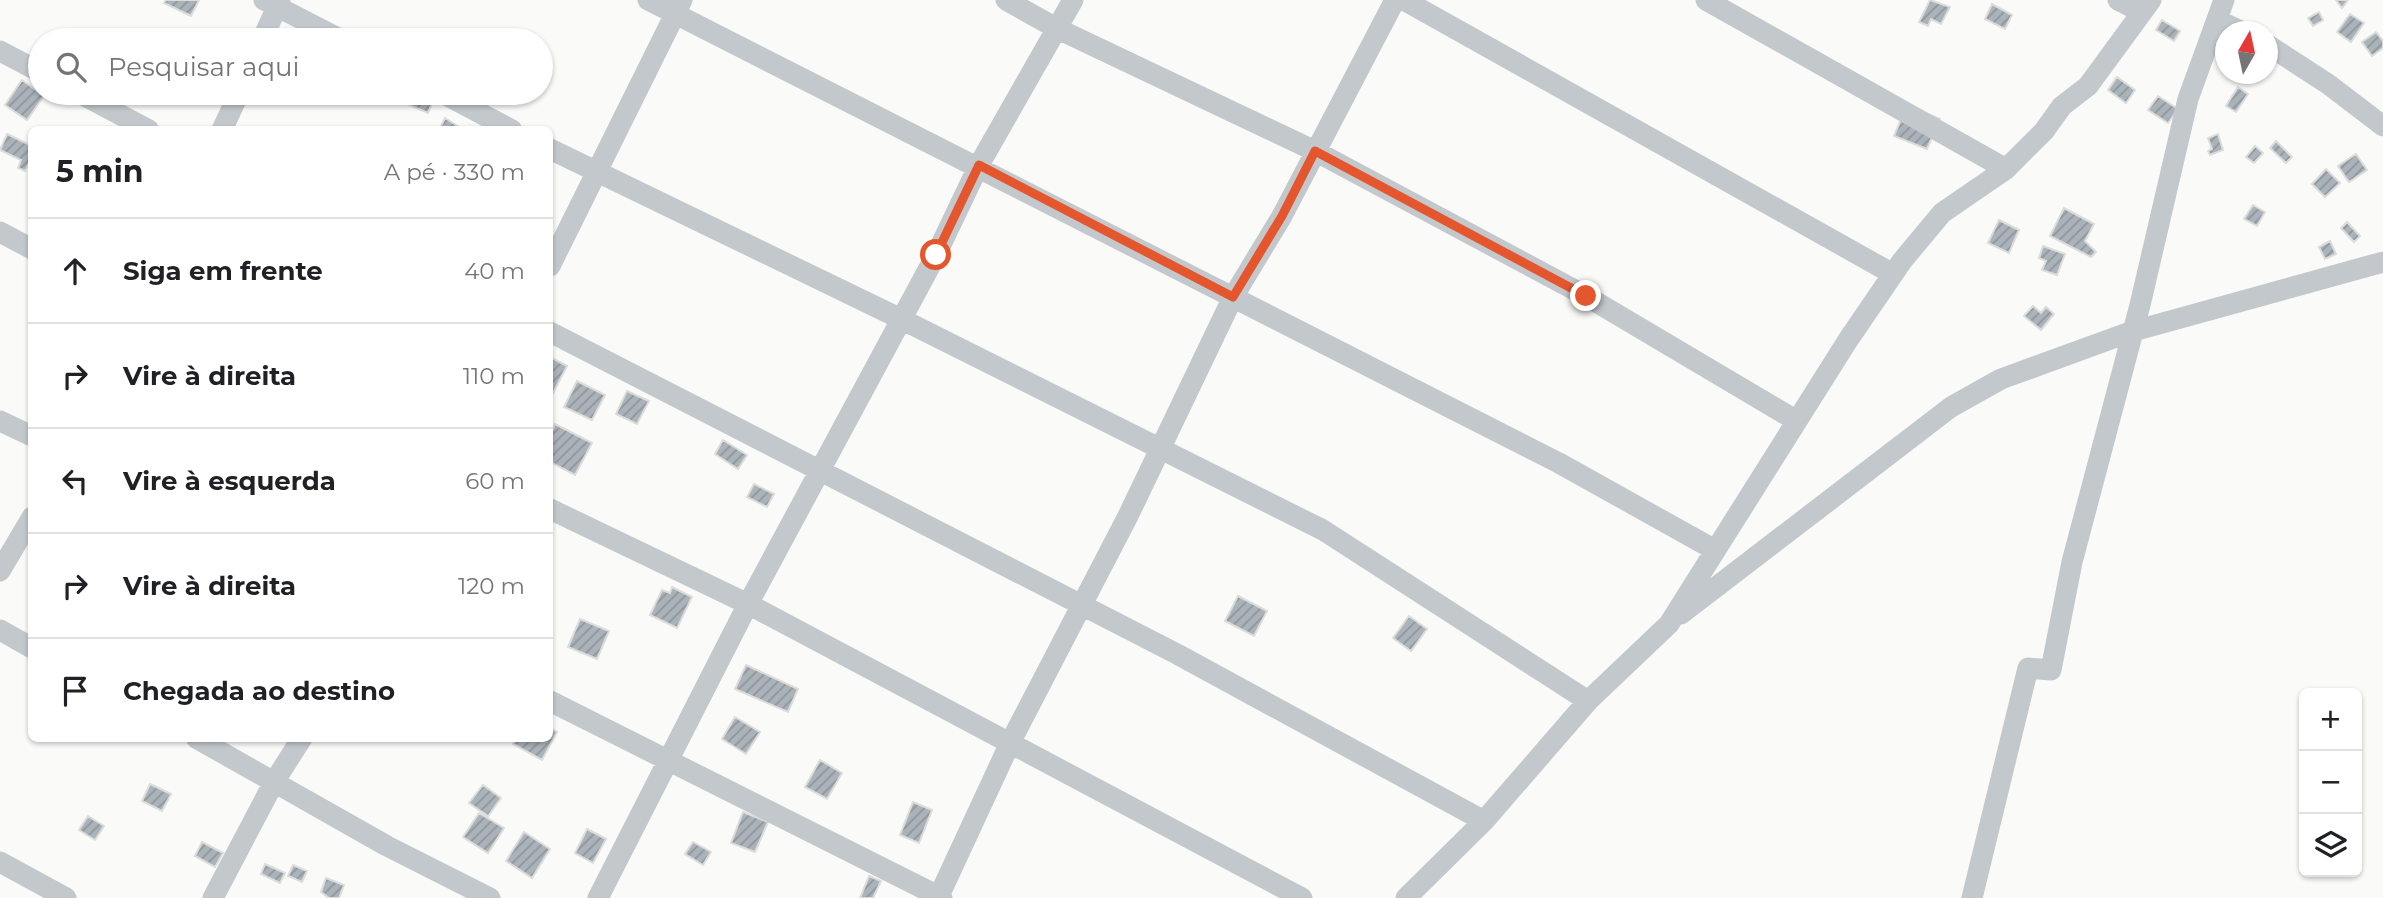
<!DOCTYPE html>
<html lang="pt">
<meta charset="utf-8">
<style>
:root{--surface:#fff;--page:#f6f6f6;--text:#202124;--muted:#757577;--line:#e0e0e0}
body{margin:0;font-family:Montserrat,sans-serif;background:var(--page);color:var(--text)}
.controls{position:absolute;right:21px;bottom:21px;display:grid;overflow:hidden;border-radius:10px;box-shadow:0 2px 5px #0004}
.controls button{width:63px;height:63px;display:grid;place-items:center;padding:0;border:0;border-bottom:2px solid var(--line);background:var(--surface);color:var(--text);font:35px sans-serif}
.compass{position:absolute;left:2215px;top:21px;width:63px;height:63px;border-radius:50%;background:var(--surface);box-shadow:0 2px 5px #0004;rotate:9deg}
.stop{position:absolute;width:21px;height:21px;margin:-16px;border:5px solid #e4572e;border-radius:50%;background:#fff}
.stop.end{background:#e4572e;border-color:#fff;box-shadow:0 2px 7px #0008}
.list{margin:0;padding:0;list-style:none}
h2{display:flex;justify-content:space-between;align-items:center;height:91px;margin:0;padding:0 28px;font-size:30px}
h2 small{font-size:23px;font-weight:400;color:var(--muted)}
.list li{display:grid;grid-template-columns:46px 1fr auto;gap:21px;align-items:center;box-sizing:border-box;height:105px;padding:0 28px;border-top:2px solid var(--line)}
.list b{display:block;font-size:26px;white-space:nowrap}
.list em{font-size:23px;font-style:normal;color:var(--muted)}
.icon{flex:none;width:38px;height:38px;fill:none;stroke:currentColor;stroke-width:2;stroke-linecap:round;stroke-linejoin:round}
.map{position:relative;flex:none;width:2383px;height:898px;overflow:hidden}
.search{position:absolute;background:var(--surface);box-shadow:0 2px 5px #0004;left:28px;top:28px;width:525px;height:77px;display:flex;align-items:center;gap:18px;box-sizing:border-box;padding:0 24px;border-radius:38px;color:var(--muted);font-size:26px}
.panel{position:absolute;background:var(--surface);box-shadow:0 2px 5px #0004;left:28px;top:126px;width:525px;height:616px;border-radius:10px}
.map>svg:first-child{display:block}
.building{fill:url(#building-hatch);stroke:#dcdcda;stroke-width:2}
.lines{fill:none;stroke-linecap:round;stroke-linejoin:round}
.minor{stroke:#c3c8cc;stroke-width:21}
.route{stroke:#e4572e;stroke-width:9}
</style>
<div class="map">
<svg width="2383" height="898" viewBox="0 0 2383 898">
<defs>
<pattern id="building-hatch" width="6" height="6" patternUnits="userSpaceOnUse" patternTransform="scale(1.75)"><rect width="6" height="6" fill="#aab3b9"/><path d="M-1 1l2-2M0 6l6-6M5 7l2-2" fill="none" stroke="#8e969c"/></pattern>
</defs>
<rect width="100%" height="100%" fill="#fafaf8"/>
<path class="building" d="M 166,0 L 199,0 L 191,16 L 164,3 Z
M 1930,0 L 1950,7 L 1941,24 L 1931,19 L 1928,26 L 1919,22 Z
M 2336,0 L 2348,0 L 2342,8 Z
M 1992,4 L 2012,15 L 2005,29 L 1985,19 Z
M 2319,12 L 2323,20 L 2313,26 L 2308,18 Z
M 2350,14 L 2364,23 L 2351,42 L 2337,32 Z
M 2162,20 L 2180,31 L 2174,41 L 2156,30 Z
M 2376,32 L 2383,41 L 2383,48 L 2372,56 L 2362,42 Z
M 2117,77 L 2135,90 L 2126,103 L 2108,90 Z
M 22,80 L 44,96 L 27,120 L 5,105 Z
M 2238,87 L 2248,94 L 2236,112 L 2226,106 Z
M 395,93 L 419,93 L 434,99 L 428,113 L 393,98 Z
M 2158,96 L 2178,109 L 2168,123 L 2148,110 Z
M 1907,105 L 1940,119 L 1927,149 L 1894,136 Z
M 445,118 L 464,130 L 439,130 Z
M 7,134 L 32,146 L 32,157 L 25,171 L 18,168 L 21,160 L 0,150 Z
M 2218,134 L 2223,150 L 2210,155 L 2208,151 L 2212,149 L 2208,138 Z
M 2276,141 L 2292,157 L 2286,163 L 2270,148 Z
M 2255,146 L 2263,153 L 2254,163 L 2246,157 Z
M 2356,154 L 2367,170 L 2349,182 L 2338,166 Z
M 2326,169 L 2340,183 L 2325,197 L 2312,184 Z
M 2253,205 L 2265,212 L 2257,226 L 2244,219 Z
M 2064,208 L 2094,224 L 2085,241 L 2096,252 L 2091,257 L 2050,236 Z
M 1999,220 L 2019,230 L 2009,253 L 1988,243 Z
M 2347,222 L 2360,236 L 2354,242 L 2341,228 Z
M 2330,241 L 2336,254 L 2325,259 L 2319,247 Z
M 2043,246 L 2065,254 L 2057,275 L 2042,270 L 2046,261 L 2039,258 Z
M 2033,306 L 2041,313 L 2046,307 L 2054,314 L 2041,330 L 2024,316 Z
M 550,357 L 567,366 L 553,393 L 550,391 Z
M 577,381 L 605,395 L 592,420 L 564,407 Z
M 627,391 L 649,401 L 637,424 L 616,414 Z
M 555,424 L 592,443 L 575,475 L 550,462 L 550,435 Z
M 723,440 L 747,455 L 738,469 L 715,454 Z
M 754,484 L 774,494 L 767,507 L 747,497 Z
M 672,587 L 692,597 L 677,628 L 650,615 L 662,590 L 670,593 Z
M 1238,596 L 1267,611 L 1254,636 L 1225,621 Z
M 1409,616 L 1427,629 L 1411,651 L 1393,638 Z
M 580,619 L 609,631 L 597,659 L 568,647 Z
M 746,665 L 798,689 L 788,712 L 735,689 Z
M 735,717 L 760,732 L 746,754 L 722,739 Z
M 550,728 L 557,732 L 542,760 L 513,744 L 516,738 L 550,738 Z
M 820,760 L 842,773 L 827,799 L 805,787 Z
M 150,784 L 171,794 L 162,811 L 142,801 Z
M 483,785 L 501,798 L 488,816 L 469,803 Z
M 913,802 L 932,810 L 919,843 L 900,835 Z
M 743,812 L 768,822 L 755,852 L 731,843 Z
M 479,813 L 504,828 L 488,853 L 463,837 Z
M 88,816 L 104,826 L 95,840 L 79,830 Z
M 587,829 L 606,839 L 593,863 L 575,853 Z
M 524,832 L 550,849 L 532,878 L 506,861 Z
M 202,842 L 223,853 L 215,867 L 195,856 Z
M 693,842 L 711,852 L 703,865 L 685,854 Z
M 265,864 L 285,873 L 280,883 L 261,874 Z
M 293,865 L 307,871 L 302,882 L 288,876 Z
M 869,876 L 881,881 L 873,898 L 860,898 Z
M 326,878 L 344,885 L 339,898 L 329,898 L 321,892 Z"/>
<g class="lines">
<path class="minor" d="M 264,0 L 342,40
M 648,0 L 1559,463 L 1715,550
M 1006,0 L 1056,28 L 1315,151 L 1586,296 L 1797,421
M 1404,0 L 1893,274
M 1706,0 L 2006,169
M 2118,0 L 2142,12
M 2217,20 L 2243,32
M 262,40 L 280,0
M 2268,45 L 2328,84 L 2383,126
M 0,51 L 40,72
M 79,93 L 149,130
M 442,93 L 512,130
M 222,130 L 239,93
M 550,149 L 901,319 L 1323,530 L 1588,701
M 0,232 L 32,249
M 550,266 L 682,0
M 550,332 L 1177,654 L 1484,821
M 0,421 L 32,436
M 550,509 L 748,604 L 1302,898
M 0,571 L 32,517
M 1681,614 L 1951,407 L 2001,379 L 2130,332 L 2383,262
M 0,630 L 32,648
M 550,701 L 942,898
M 196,738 L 387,846 L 490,898
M 0,862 L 66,898
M 939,896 L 1010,743 L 1128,516 L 1233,297 L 1282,216 L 1395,0
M 213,898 L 274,782 L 302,738
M 598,898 L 748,604 L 936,255 L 979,165 L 1073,0
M 1406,898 L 1484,821 L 1588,701 L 1669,624 L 1848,340 L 1902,261 L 1942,213 L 2006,169 L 2044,131 L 2062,106 L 2088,86 L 2151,0
M 1972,898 L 2028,668 L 2051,670 L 2072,562 L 2140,305 L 2188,99 L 2224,0"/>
</g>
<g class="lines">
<path class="route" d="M 936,255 L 979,165 L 1233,297 L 1282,216 L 1315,151 L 1586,296"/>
</g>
</svg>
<div class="controls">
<button>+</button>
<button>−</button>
<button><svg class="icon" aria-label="layers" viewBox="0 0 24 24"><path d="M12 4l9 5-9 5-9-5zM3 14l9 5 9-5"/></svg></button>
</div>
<svg class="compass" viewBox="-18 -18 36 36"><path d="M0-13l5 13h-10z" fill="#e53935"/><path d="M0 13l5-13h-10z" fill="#757577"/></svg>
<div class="stop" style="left:936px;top:255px"></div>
<div class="stop end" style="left:1586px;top:296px"></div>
<div class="search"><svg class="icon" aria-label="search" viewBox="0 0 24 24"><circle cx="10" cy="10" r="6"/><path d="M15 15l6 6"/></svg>Pesquisar aqui</div>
<section class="panel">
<h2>5 min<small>A pé · 330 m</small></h2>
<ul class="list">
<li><svg class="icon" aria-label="ahead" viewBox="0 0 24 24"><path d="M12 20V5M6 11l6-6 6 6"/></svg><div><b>Siga em frente</b></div><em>40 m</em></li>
<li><svg class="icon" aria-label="right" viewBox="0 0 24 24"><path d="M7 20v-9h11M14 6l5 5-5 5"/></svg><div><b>Vire à direita</b></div><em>110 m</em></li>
<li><svg class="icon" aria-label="left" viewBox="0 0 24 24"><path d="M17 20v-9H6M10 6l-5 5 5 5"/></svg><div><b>Vire à esquerda</b></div><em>60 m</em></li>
<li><svg class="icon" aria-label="right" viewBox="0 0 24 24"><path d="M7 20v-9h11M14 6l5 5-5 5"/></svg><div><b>Vire à direita</b></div><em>120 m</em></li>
<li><svg class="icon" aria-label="arrive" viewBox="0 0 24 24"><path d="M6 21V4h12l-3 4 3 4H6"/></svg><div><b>Chegada ao destino</b></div></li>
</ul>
</section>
</div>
